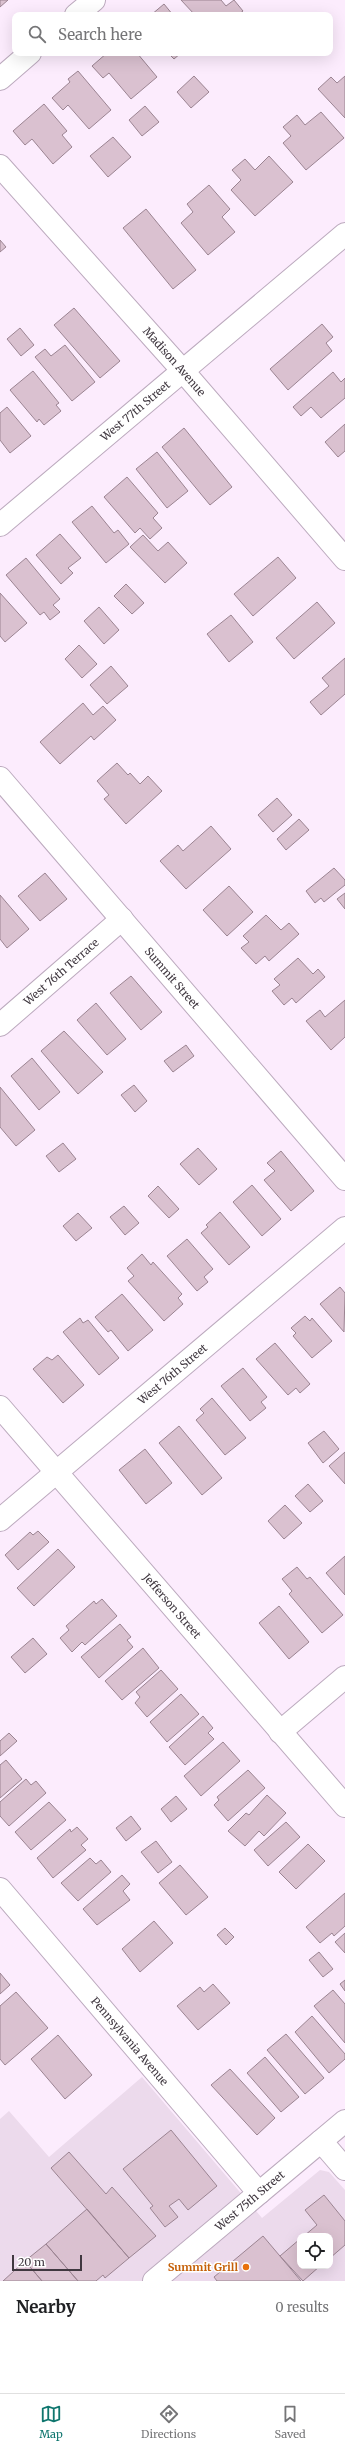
<!DOCTYPE html>
<style>
:root{--surface:#fff;--page:#f6f6f6;--text:#202124;--muted:#757577;--line:#e0e0e0;--accent:#0f766e}
body{margin:0;font-family:Merriweather,serif;background:var(--page);color:var(--text)}
.controls{position:absolute;right:12px;bottom:12px;display:grid;overflow:hidden;border-radius:8px;box-shadow:0 4px 16px #0002}
.controls button{width:36px;height:36px;display:grid;place-items:center;padding:0;border:0;border-bottom:1px solid var(--line);background:var(--surface);color:var(--text);font:20px sans-serif}
.scale{position:absolute;left:12px;bottom:10px;width:70px;box-sizing:border-box;padding-left:4px;border:2px solid #403840;border-top:0;font-size:11px;line-height:14px;white-space:nowrap;color:#403840;-webkit-text-stroke:3px #fff;paint-order:stroke}
.list{margin:0;padding:0;list-style:none}
h2{display:flex;justify-content:space-between;align-items:center;height:52px;margin:0;padding:0 16px;font-size:17px}
h2 small{font-size:13px;font-weight:400;color:var(--muted)}
.icon{flex:none;width:22px;height:22px;fill:none;stroke:currentColor;stroke-width:2;stroke-linecap:round;stroke-linejoin:round}
.map{position:relative;flex:none;width:345px;height:2281px;overflow:hidden}
.search{position:absolute;background:var(--surface);box-shadow:0 4px 16px #0002;left:12px;right:12px;top:12px;height:44px;display:flex;align-items:center;gap:10px;box-sizing:border-box;padding:0 14px;border-radius:8px;color:var(--muted);font-size:15px}
.sheet{height:112px;background:var(--surface)}
nav{display:flex;justify-content:space-around;align-items:center;box-sizing:border-box;height:56px;border-top:1px solid var(--line);background:var(--surface);font-size:11px;color:var(--muted)}
nav a{display:grid;justify-items:center;gap:2px}
nav .on{color:var(--accent)}
.map>svg:first-child{display:block}
.commercial{fill:#ecdaec;fill-rule:evenodd}
.building{fill:#dac1d0;stroke:#9b8492}
.lines{fill:none;stroke-linecap:round;stroke-linejoin:round}
.street-casing{stroke:#bcaabe;stroke-width:24}
.secondary-casing{stroke:#bcaabe;stroke-width:24}
.street{stroke:#fff;stroke-width:22}
.secondary{stroke:#fff;stroke-width:22}
.food-dot{fill:#e8710a;stroke:#fff;stroke-width:1.5}
.labels{text-anchor:middle;dominant-baseline:central;stroke-width:3;stroke-linejoin:round;paint-order:stroke}
.street-label{font-size:11px;fill:#403840;stroke:#fff}
.food-label{font-size:11px;font-weight:bold;fill:#c56008;stroke:#fff;text-anchor:end}
</style>
<div class="map">
<svg width="345" height="2281" viewBox="0 0 345 2281">
<rect width="100%" height="100%" fill="#fcecfd"/>
<path class="commercial" d="M 142,2077 L 262,2218 L 320,2170 L 329,2172 L 345,2190 L 345,2281 L 0,2281 L 0,2119 L 9,2111 L 49,2157 ZM 300,2236 L 330,2236 L 330,2266 L 300,2266 Z"/>
<path class="building" d="M 0,0 L 8,0 L 0,7 Z
M 181,0 L 221,0 L 226,6 L 234,0 L 243,11 L 238,15 L 195,15 Z
M 164,4 L 173,15 L 151,15 Z
M 107,53 L 137,53 L 157,77 L 131,99 L 109,73 L 103,78 L 92,66 Z
M 168,53 L 181,53 L 174,59 Z
M 78,71 L 111,110 L 89,129 L 68,105 L 63,110 L 52,98 L 70,82 L 68,79 Z
M 194,76 L 209,92 L 191,108 L 177,92 Z
M 345,76 L 345,118 L 318,89 L 331,77 L 337,83 Z
M 44,104 L 67,131 L 62,135 L 72,147 L 53,164 L 32,139 L 25,145 L 13,131 Z
M 145,106 L 159,122 L 142,136 L 129,120 Z
M 321,112 L 344,138 L 306,170 L 283,143 L 291,136 L 283,127 L 297,115 L 305,125 Z
M 113,137 L 131,157 L 108,177 L 90,156 Z
M 269,156 L 293,182 L 255,216 L 231,190 L 241,180 L 232,170 L 245,159 L 255,170 Z
M 209,185 L 230,209 L 222,217 L 235,232 L 208,255 L 181,223 L 193,212 L 187,204 Z
M 146,209 L 196,270 L 173,289 L 123,228 Z
M 0,240 L 6,247 L 0,252 Z
M 74,308 L 120,361 L 100,378 L 54,325 Z
M 322,324 L 333,337 L 326,343 L 332,351 L 288,390 L 270,369 Z
M 20,328 L 34,345 L 21,356 L 7,339 Z
M 65,345 L 95,382 L 72,401 L 35,357 L 45,349 L 51,356 Z
M 33,371 L 59,403 L 56,405 L 61,411 L 44,425 L 39,419 L 37,422 L 10,390 Z
M 333,372 L 341,382 L 345,378 L 345,398 L 321,418 L 311,407 L 301,416 L 293,407 Z
M 7,407 L 31,436 L 10,453 L 0,440 L 0,413 Z
M 345,424 L 345,451 L 338,457 L 325,442 Z
M 184,428 L 232,487 L 210,505 L 162,447 Z
M 157,452 L 188,491 L 167,508 L 136,469 Z
M 127,477 L 158,513 L 153,518 L 162,528 L 150,539 L 140,528 L 135,533 L 104,497 Z
M 92,506 L 114,533 L 118,530 L 129,544 L 106,563 L 72,522 Z
M 60,534 L 81,558 L 68,568 L 73,573 L 61,584 L 36,555 Z
M 143,535 L 158,551 L 168,542 L 187,563 L 165,583 L 130,547 Z
M 278,557 L 296,578 L 253,616 L 234,594 Z
M 26,558 L 60,599 L 53,605 L 60,612 L 50,620 L 44,612 L 40,615 L 6,575 Z
M 126,584 L 144,603 L 132,614 L 114,596 Z
M 0,593 L 27,623 L 5,642 L 0,636 Z
M 317,602 L 335,623 L 294,659 L 276,638 Z
M 99,607 L 119,630 L 104,644 L 84,621 Z
M 231,615 L 253,642 L 229,662 L 207,634 Z
M 79,645 L 97,664 L 82,678 L 65,659 Z
M 345,658 L 345,694 L 321,715 L 310,702 L 329,686 L 322,678 Z
M 111,666 L 128,686 L 107,704 L 90,685 Z
M 83,703 L 93,715 L 103,706 L 116,720 L 94,740 L 91,736 L 60,764 L 40,742 Z
M 117,763 L 128,775 L 130,773 L 140,784 L 148,776 L 162,791 L 126,824 L 104,799 L 109,795 L 97,781 Z
M 277,798 L 292,815 L 273,832 L 258,815 Z
M 299,819 L 309,830 L 286,850 L 277,839 Z
M 211,826 L 231,849 L 186,889 L 160,861 L 178,845 L 183,851 Z
M 334,868 L 345,880 L 345,885 L 324,902 L 321,898 L 315,903 L 306,891 Z
M 45,873 L 67,899 L 40,921 L 18,896 Z
M 229,886 L 253,912 L 227,936 L 203,910 Z
M 345,893 L 345,909 L 337,899 Z
M 0,895 L 29,929 L 7,948 L 0,939 Z
M 266,915 L 281,930 L 289,923 L 299,934 L 269,961 L 265,956 L 256,964 L 241,948 L 249,942 L 243,936 Z
M 298,958 L 313,974 L 318,969 L 325,977 L 296,1003 L 292,998 L 284,1005 L 272,991 L 280,985 L 274,979 Z
M 131,976 L 162,1012 L 141,1030 L 110,993 Z
M 345,1000 L 345,1037 L 331,1050 L 306,1021 L 320,1010 L 325,1017 Z
M 96,1003 L 126,1039 L 107,1055 L 77,1020 Z
M 64,1031 L 103,1072 L 78,1094 L 41,1051 Z
M 186,1045 L 194,1056 L 173,1072 L 164,1061 Z
M 32,1058 L 60,1092 L 39,1110 L 11,1076 Z
M 134,1085 L 147,1101 L 135,1112 L 121,1095 Z
M 0,1087 L 35,1130 L 16,1146 L 0,1127 Z
M 63,1143 L 76,1159 L 59,1172 L 46,1156 Z
M 198,1148 L 217,1169 L 199,1185 L 180,1164 Z
M 281,1151 L 314,1191 L 291,1211 L 264,1180 L 275,1171 L 267,1163 Z
M 252,1185 L 281,1219 L 262,1236 L 233,1202 Z
M 158,1186 L 179,1209 L 169,1218 L 148,1196 Z
M 124,1206 L 139,1223 L 125,1235 L 110,1217 Z
M 220,1212 L 250,1247 L 229,1265 L 201,1233 L 208,1227 L 206,1225 Z
M 78,1213 L 92,1228 L 76,1241 L 63,1226 Z
M 187,1239 L 213,1269 L 204,1277 L 208,1282 L 197,1291 L 167,1256 Z
M 142,1254 L 151,1265 L 153,1262 L 182,1294 L 178,1298 L 183,1304 L 164,1321 L 128,1281 L 134,1276 L 127,1268 Z
M 340,1287 L 345,1293 L 344,1332 L 320,1304 Z
M 122,1294 L 153,1330 L 128,1351 L 111,1330 L 108,1332 L 95,1317 Z
M 305,1316 L 310,1321 L 312,1318 L 332,1341 L 312,1358 L 293,1336 L 296,1333 L 291,1328 Z
M 80,1318 L 83,1323 L 88,1320 L 119,1358 L 99,1375 L 63,1332 Z
M 275,1343 L 310,1384 L 300,1393 L 296,1388 L 288,1395 L 256,1359 Z
M 58,1355 L 84,1385 L 63,1403 L 33,1369 L 47,1357 L 52,1360 Z
M 243,1368 L 267,1397 L 261,1402 L 266,1408 L 250,1421 L 221,1386 Z
M 212,1398 L 246,1438 L 225,1455 L 196,1420 L 204,1413 L 200,1409 Z
M 179,1426 L 222,1478 L 202,1495 L 159,1443 Z
M 324,1431 L 339,1449 L 323,1463 L 308,1443 Z
M 145,1449 L 172,1483 L 146,1504 L 119,1470 Z
M 345,1452 L 345,1484 L 329,1466 Z
M 308,1484 L 323,1501 L 310,1512 L 295,1496 Z
M 285,1505 L 302,1523 L 284,1539 L 268,1521 Z
M 38,1531 L 49,1542 L 18,1570 L 5,1555 L 30,1532 L 33,1535 Z
M 58,1549 L 75,1567 L 34,1606 L 17,1588 Z
M 345,1556 L 345,1595 L 326,1573 Z
M 297,1567 L 307,1579 L 310,1577 L 343,1615 L 322,1633 L 289,1594 L 292,1591 L 282,1579 Z
M 102,1599 L 117,1616 L 85,1645 L 82,1642 L 72,1652 L 60,1638 L 69,1630 L 66,1626 L 94,1601 L 96,1604 Z
M 279,1606 L 309,1642 L 289,1659 L 259,1623 Z
M 120,1624 L 131,1637 L 127,1640 L 133,1647 L 99,1678 L 81,1657 Z
M 33,1638 L 47,1654 L 25,1673 L 11,1657 Z
M 143,1648 L 159,1668 L 122,1700 L 105,1681 Z
M 161,1670 L 178,1689 L 147,1717 L 135,1703 L 140,1697 L 136,1692 Z
M 181,1694 L 199,1714 L 167,1742 L 150,1722 Z
M 203,1716 L 213,1728 L 208,1733 L 214,1739 L 185,1765 L 169,1747 Z
M 9,1733 L 17,1741 L 0,1756 L 0,1741 Z
M 223,1742 L 240,1761 L 201,1796 L 184,1776 Z
M 6,1760 L 22,1779 L 0,1798 L 0,1765 Z
M 248,1770 L 265,1788 L 228,1821 L 214,1805 L 219,1800 L 217,1797 Z
M 26,1779 L 31,1785 L 36,1781 L 46,1793 L 9,1826 L 0,1816 L 0,1802 Z
M 267,1795 L 286,1813 L 264,1836 L 259,1831 L 245,1846 L 228,1831 L 246,1813 L 249,1815 Z
M 176,1796 L 187,1809 L 171,1822 L 161,1809 Z
M 49,1802 L 66,1820 L 31,1850 L 15,1832 Z
M 131,1816 L 141,1829 L 126,1841 L 116,1828 Z
M 286,1822 L 300,1837 L 268,1866 L 254,1850 Z
M 77,1827 L 88,1839 L 81,1845 L 86,1850 L 53,1878 L 37,1858 L 70,1829 L 71,1832 Z
M 156,1841 L 172,1862 L 158,1873 L 141,1852 Z
M 308,1844 L 325,1861 L 296,1889 L 279,1872 Z
M 90,1858 L 96,1864 L 101,1860 L 111,1872 L 78,1901 L 61,1883 Z
M 180,1865 L 208,1897 L 186,1915 L 159,1883 Z
M 122,1875 L 130,1884 L 123,1891 L 130,1900 L 97,1925 L 83,1909 Z
M 345,1893 L 345,1926 L 334,1936 L 332,1933 L 320,1943 L 306,1927 Z
M 154,1921 L 173,1943 L 140,1972 L 122,1949 Z
M 225,1928 L 234,1937 L 226,1945 L 217,1935 Z
M 345,1933 L 345,1953 L 335,1942 Z
M 319,1952 L 333,1969 L 323,1977 L 309,1960 Z
M 0,1973 L 10,1985 L 0,1994 Z
M 345,1980 L 345,1991 L 340,1984 Z
M 213,1984 L 230,2003 L 198,2030 L 177,2006 L 200,1987 L 204,1992 Z
M 333,1990 L 345,2004 L 345,2043 L 314,2006 Z
M 16,1992 L 48,2028 L 5,2065 L 0,2059 L 0,2006 Z
M 312,2016 L 345,2054 L 345,2059 L 329,2073 L 295,2032 Z
M 286,2034 L 324,2078 L 305,2094 L 267,2050 Z
M 58,2035 L 92,2075 L 65,2099 L 31,2059 Z
M 265,2057 L 299,2097 L 281,2112 L 247,2073 Z
M 230,2069 L 275,2118 L 257,2135 L 211,2085 Z
M 171,2130 L 217,2186 L 188,2210 L 179,2199 L 169,2206 L 178,2217 L 165,2227 L 150,2208 L 153,2206 L 123,2169 Z
M 69,2152 L 106,2194 L 112,2187 L 156,2236 L 129,2258 L 51,2168 Z
M 324,2195 L 345,2221 L 345,2245 L 330,2258 L 330,2236 L 304,2236 L 317,2225 L 305,2210 Z
M 87,2209 L 129,2258 L 105,2278 L 103,2275 L 96,2281 L 78,2281 L 46,2244 Z
M 263,2236 L 301,2281 L 217,2281 L 214,2277 Z
M 300,2239 L 300,2266 L 320,2266 L 303,2281 L 280,2256 Z
M 46,2244 L 78,2281 L 42,2281 L 25,2261 Z
M 25,2261 L 42,2281 L 3,2281 Z"/>
<g class="lines">
<g class="street-casing">
<g id="street">
<path d="M 76,15 L 94,0"/>
<path d="M 0,79 L 30,53"/>
<path id="s1" d="M 0,166 L 183,371 L 345,559"/>
<path id="s2" d="M 0,525 L 345,234"/>
<path id="s3" d="M 0,778 L 345,1179"/>
<path id="s4" d="M 0,1025 L 122,919"/>
<path id="s5" d="M 0,1407 L 345,1806"/>
<path id="s6" d="M 0,1520 L 345,1228"/>
<path d="M 280,1732 L 345,1677"/>
<path id="s7" d="M 0,1889 L 259,2193"/>
<path d="M 321,2141 L 345,2169"/>
</g>
</g>
<g class="secondary-casing">
<g id="secondary">
<path id="s8" d="M 154,2281 L 345,2121"/>
</g>
</g>
<use href="#street" class="street"/>
<use href="#secondary" class="secondary"/>
</g>
<circle class="food-dot" cx="246" cy="2267" r="4"/>
<g class="labels">
<g class="street-label">
<text stroke="none"><textPath href="#s1" startOffset="262">Madison Avenue</textPath></text>
<text stroke="none"><textPath href="#s2" startOffset="177">West 77th Street</textPath></text>
<text stroke="none"><textPath href="#s4" startOffset="81">West 76th Terrace</textPath></text>
<text stroke="none"><textPath href="#s3" startOffset="264">Summit Street</textPath></text>
<text stroke="none"><textPath href="#s6" startOffset="226">West 76th Street</textPath></text>
<text stroke="none"><textPath href="#s5" startOffset="263">Jefferson Street</textPath></text>
<text stroke="none"><textPath href="#s7" startOffset="200">Pennsylvania Avenue</textPath></text>
<text stroke="none"><textPath href="#s8" startOffset="125">West 75th Street</textPath></text>
</g>
<g class="food-label">
<text x="238" y="2267">Summit Grill</text>
</g>
</g>
</svg>
<div class="controls">
<button><svg class="icon" aria-label="locate" viewBox="0 0 24 24"><circle cx="12" cy="12" r="6"/><path d="M12 2v4M12 18v4M2 12h4M18 12h4"/></svg></button>
</div>
<div class="scale">20 m</div>
<div class="search"><svg class="icon" aria-label="search" viewBox="0 0 24 24"><circle cx="10" cy="10" r="6"/><path d="M15 15l6 6"/></svg>Search here</div>
</div>
<section class="sheet">
<h2>Nearby<small>0 results</small></h2>
<ul class="list">
</ul>
</section>
<nav>
<a class="on"><svg class="icon" aria-label="map" viewBox="0 0 24 24"><path d="M3 6l6-2 6 2 6-2v14l-6 2-6-2-6 2zM9 4v14M15 6v14"/></svg>Map</a>
<a><svg class="icon" aria-label="directions" viewBox="0 0 24 24"><path d="M12 3l9 9-9 9-9-9zM9 14v-3h6M13 9l2 2-2 2"/></svg>Directions</a>
<a><svg class="icon" aria-label="saved" viewBox="0 0 24 24"><path d="M7 4h10v16l-5-4-5 4z"/></svg>Saved</a>
</nav>
